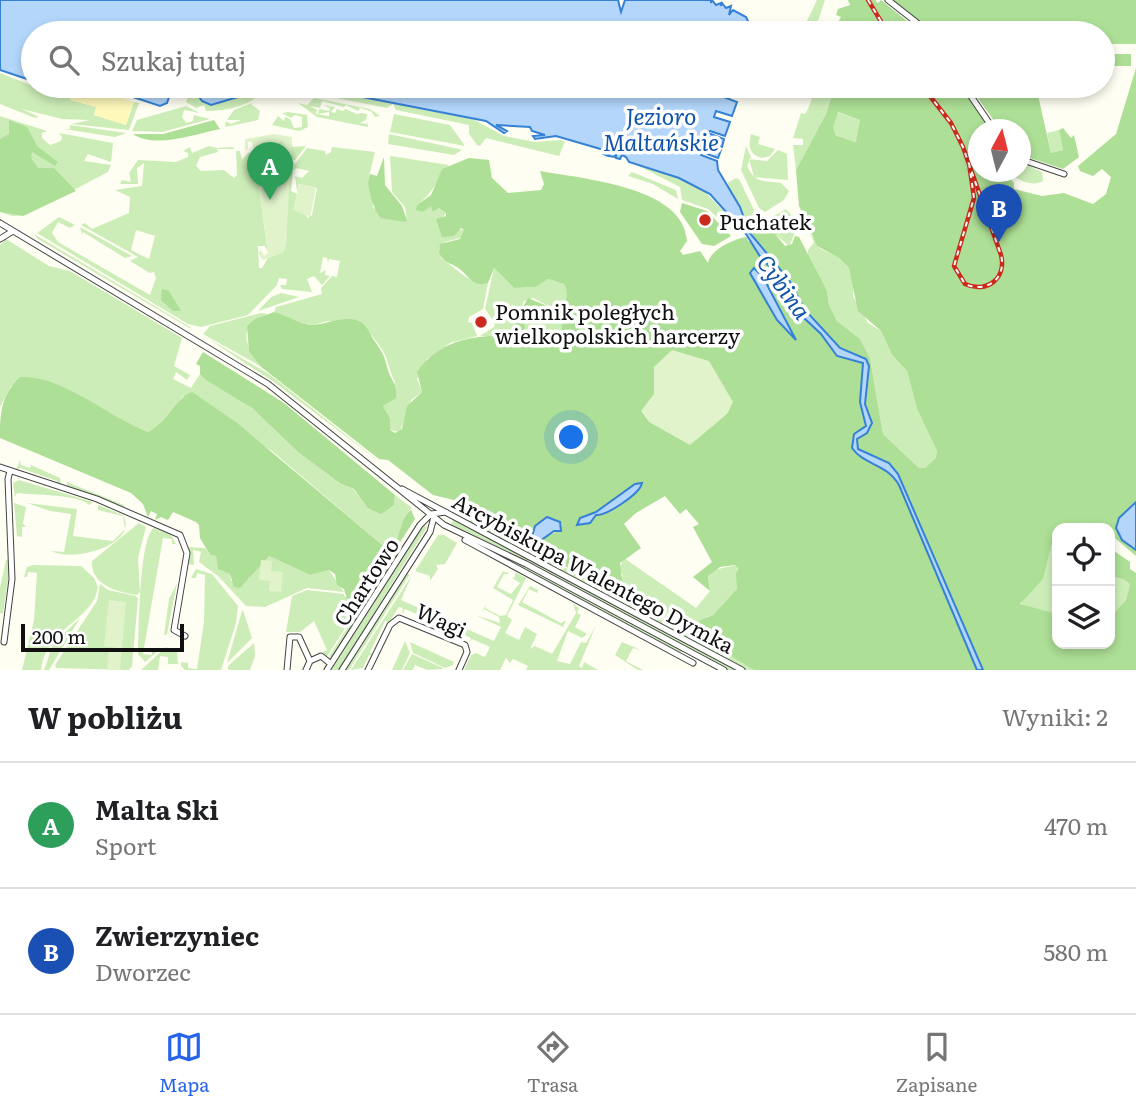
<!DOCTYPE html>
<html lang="pl">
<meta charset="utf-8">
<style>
:root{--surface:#fff;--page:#f6f6f6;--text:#202124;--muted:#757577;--line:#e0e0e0;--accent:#2563eb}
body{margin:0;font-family:Literata,serif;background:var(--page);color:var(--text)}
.controls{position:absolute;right:21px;bottom:21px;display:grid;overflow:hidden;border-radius:14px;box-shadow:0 4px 10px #0003}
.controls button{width:63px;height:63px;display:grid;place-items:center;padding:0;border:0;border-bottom:2px solid var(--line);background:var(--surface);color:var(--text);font:35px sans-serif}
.compass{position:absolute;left:968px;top:119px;width:63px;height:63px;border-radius:50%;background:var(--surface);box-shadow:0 4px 10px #0003;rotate:7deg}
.scale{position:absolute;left:21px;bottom:18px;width:163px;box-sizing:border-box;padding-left:7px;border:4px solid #101010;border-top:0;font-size:19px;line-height:24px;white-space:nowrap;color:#101010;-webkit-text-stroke:5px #fff;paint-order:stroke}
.you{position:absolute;left:572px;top:438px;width:24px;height:24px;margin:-18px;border:5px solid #fff;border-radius:50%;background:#1a73e8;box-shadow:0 0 0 10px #1a73e833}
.badge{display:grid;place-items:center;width:46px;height:46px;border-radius:50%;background:var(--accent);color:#fff;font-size:23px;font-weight:700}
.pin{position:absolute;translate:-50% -58px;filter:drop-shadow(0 2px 4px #0008)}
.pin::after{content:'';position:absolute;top:37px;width:24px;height:21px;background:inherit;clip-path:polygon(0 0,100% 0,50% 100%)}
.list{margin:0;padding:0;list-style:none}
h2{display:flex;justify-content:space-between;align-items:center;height:91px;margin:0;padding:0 28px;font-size:30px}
h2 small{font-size:23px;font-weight:400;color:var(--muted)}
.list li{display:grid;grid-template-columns:46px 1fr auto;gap:21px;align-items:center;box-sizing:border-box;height:126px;padding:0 28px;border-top:2px solid var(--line)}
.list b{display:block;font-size:26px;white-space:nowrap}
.list p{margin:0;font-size:23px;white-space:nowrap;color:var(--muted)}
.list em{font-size:23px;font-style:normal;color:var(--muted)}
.icon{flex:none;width:38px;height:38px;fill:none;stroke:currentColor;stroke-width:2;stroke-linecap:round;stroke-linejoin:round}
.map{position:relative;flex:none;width:1136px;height:670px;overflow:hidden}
.search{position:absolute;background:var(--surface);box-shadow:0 4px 10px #0003;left:21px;right:21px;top:21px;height:77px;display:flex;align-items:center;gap:18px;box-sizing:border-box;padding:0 24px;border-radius:38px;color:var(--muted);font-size:26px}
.sheet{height:343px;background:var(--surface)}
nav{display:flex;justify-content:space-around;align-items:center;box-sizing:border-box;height:98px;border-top:2px solid var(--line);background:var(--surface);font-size:19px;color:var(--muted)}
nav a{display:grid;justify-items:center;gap:4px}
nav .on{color:var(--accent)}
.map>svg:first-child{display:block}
.green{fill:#cdedb8;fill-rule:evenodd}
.forest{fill:#addf96;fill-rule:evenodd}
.sand{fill:#fef8bb}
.pitch{fill:#e0f3cb;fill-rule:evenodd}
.water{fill:#b3d6fa;stroke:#3581d6;stroke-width:2}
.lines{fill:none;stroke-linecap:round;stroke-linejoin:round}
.minor-casing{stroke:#434343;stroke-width:7}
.minor{stroke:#fff;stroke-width:5}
.rail-casing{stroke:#ca2b1d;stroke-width:4.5}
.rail{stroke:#fff;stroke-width:2;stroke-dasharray:5;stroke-linecap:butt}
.poi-dot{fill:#ca2b1d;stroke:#fff;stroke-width:2.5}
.labels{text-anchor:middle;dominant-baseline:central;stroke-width:7;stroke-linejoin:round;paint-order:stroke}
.poi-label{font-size:21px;fill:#101010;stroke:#fff;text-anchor:start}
.street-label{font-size:21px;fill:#101010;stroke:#fff}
.water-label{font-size:23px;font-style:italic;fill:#0f53ab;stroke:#fff}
</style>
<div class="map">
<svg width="1136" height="670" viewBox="0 0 1136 670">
<rect width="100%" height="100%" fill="#fffef2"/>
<path class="green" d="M 817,0 L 825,0 L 814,33 L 794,33 L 796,28 L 804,27 Z
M 0,73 L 33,86 L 73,86 L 70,100 L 97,107 L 94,115 L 126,125 L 134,102 L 139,103 L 129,130 L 71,124 L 90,120 L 62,119 L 22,109 L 39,117 L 35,118 L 0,104 Z
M 267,86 L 336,88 L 471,118 L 504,136 L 535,142 L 561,140 L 565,142 L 559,156 L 486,138 L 480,146 L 477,145 L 469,134 L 469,125 L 396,110 L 393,104 L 387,108 L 326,96 L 322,91 L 301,89 L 301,94 L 293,94 L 292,89 L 261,92 C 251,107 223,111 206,111 L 204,105 L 196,108 L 186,102 L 191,89 L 236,97 Z
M 810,86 L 835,86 L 826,114 L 796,170 L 793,145 L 803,145 L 803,139 L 793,138 L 801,113 L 805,114 C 810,105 816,93 810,86 Z
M 314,98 L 370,109 L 380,116 L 375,117 L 371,111 L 360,108 L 358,111 L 346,105 L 344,107 L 322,101 L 320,108 L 310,106 L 317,110 L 316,114 L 329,116 L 329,112 L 318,114 L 319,109 L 329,111 L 330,108 L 323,105 L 335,107 L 331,112 L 335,113 L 337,109 L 343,111 L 345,109 L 357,114 L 361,113 L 367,114 L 366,120 L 360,123 L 367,124 L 367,120 L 368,127 L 317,117 L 298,103 L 307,105 Z
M 257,101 L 251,104 L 260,111 L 258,120 L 225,127 L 226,121 L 231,124 L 241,120 L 227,120 L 234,110 Z
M 186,106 L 200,113 L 184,110 L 182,117 L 186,123 L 193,121 L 194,115 L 210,119 L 162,132 L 132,131 L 137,120 Z
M 288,112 L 307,115 L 308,127 L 299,131 L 272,125 L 278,116 L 284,121 L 285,117 L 290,119 L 294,128 L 302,127 L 302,117 L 295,115 L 291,118 L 282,113 Z
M 837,112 L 860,120 L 857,142 L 836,137 L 833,127 Z
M 394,114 L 450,125 L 465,146 L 390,132 Z
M 0,116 L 47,131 L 42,133 L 42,138 L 50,145 L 61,141 L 62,137 L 59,133 L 113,143 L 111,162 L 88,154 L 84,161 L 111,165 L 108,172 L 26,215 L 12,216 L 0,212 Z
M 70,125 L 126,133 L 127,133 L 115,137 L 64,129 L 70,129 Z
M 1059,130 L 1063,150 L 1051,153 L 1047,133 Z
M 389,134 L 459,149 L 462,150 L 454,155 L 388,144 Z
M 751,134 L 760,137 L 758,144 L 775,149 L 770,156 L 762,158 C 749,155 748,145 751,134 Z
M 283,140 L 287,153 L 286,186 L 283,186 L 278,142 Z
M 290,142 L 293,147 L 306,146 L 295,160 L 291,160 L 294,162 L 291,191 L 297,194 L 294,209 L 303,212 L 308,218 L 312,215 L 317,188 L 299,184 L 297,191 L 295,176 L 302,178 L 309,171 L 296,168 L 294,171 L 294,165 L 307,148 L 325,151 L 326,155 L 331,152 L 332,147 L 375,152 L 368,181 L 373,194 L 373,208 L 407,220 L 405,207 L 392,192 L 390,156 L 449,165 C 436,180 435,191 417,205 L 432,206 L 433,212 L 439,208 L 446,213 L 442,218 L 454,236 L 458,229 L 464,230 L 464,237 L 445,242 L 439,249 L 441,258 C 455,267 472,287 488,283 L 483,309 L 469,317 L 468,322 L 472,323 L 477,336 L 450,343 L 427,359 L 417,379 L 422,392 L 411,400 L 400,432 L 390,430 L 390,418 L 383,406 L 395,382 C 389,371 389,361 383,351 C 378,342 371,337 367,327 L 327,321 L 313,325 L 299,323 L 274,312 L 276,307 L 322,294 L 321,288 L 332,276 L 337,277 L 340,261 L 329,259 L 328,263 L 327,258 L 323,257 L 320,273 L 326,270 L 325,275 L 330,276 L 322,285 L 314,276 L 307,279 L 312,292 L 282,289 L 280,285 L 286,285 L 287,279 L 279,278 L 277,285 L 248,315 L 201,327 L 188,324 L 37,233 L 59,217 L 75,225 L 70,228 L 58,222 L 52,233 L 58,242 L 150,295 L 156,278 L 154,272 L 150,273 L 130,261 L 138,257 L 81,225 L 85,223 L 92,229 L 129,213 L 130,197 L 115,190 L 142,186 L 144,163 L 137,168 L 138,184 L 120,184 L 122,180 L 131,182 L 129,173 L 138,160 L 176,162 L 188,157 L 188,153 L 183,151 L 190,147 L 192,153 L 209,146 L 217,148 L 233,147 L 234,149 L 217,149 L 218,152 L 200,157 L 196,166 L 201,171 L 224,170 L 234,178 L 237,175 L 236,151 L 240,151 L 242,160 L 248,153 L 254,152 L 268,253 L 265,246 L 258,246 L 259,268 L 262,268 L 268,258 L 283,252 L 286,245 ZM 136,230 L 155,236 L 149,259 L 131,250 Z
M 746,146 L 751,157 L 747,166 C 756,184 761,180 781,183 L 789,191 L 784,200 L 765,212 L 759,208 L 741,170 Z
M 778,150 L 787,154 L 788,180 L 754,177 L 749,159 L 767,161 Z
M 1021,162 L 1042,172 L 1043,181 C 1033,187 1016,181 1010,172 L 1020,172 Z
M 635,164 L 699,186 L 739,227 L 732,231 L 708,209 L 682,200 L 680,187 Z
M 632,172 L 676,190 L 678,199 L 653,184 L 628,176 Z
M 736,178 L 739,179 L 755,212 L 753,222 L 746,223 L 727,183 Z
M 786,209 L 791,215 L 790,224 L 794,230 L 797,229 L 789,246 L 762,223 Z
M 80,227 L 132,256 L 125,258 L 83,232 L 82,235 Z
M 807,228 L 819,248 L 839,258 L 849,268 L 854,281 L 853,296 L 868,323 L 881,331 L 892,355 L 907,371 L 917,409 L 937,451 L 937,458 L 925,468 L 919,468 L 883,434 L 870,358 L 860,339 L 837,321 L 829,305 L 827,291 L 808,258 L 808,250 L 814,242 Z
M 34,234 L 190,327 L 191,329 L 38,239 Z
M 6,239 L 49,266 L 70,271 L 182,338 L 174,366 L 190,375 L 187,380 L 176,372 L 173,379 L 191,388 L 200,374 L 252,408 L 298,452 L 341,484 L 353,489 L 369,508 L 394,505 L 395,495 L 412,508 C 399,518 404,543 387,549 L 272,451 L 183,396 L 162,426 L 148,432 L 126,424 L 68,389 L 11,386 L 0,407 L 0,245 Z
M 494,268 L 514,288 L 536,287 L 548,279 L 564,284 C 572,298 558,316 562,334 L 559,339 L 529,336 L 480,336 L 494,327 L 495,323 L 485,309 ZM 533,298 L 552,308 L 548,316 L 530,306 L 524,317 L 514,323 L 524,301 Z
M 281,293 L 299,297 L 258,311 L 271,297 Z
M 261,313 L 268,314 C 237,325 244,344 260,366 L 203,334 L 210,326 Z
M 204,336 L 269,374 L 381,463 L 274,382 Z
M 20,460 L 21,465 L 30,468 L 31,465 L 60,478 L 61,483 L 57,484 L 57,481 L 20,468 L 16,470 Z
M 19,480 L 93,502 L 89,505 C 79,494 33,495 17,493 L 15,497 L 13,483 Z
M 67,482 L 124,505 L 125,507 L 67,487 Z
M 14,503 L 26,507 L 23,523 L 26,527 L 22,527 L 22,537 L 17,536 Z
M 27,503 L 77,509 L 73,536 L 113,541 L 125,529 L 123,516 L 98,510 L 98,513 L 98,505 L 123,515 C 140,545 71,563 52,551 L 64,552 L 71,514 L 50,511 Z
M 459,511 L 577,574 L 606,582 L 623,576 L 619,569 L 624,558 L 696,608 L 710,591 L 708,575 L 713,570 L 737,565 L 737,590 L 713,615 L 706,617 L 709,643 L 731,653 L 754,670 L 747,670 L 456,514 Z
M 453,520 L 737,670 L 729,670 L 517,556 L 450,525 Z
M 139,523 L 146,527 L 138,558 L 140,592 L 137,595 C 118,592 90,585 92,561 Z
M 424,525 L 427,527 L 343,663 L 338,670 L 331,670 Z
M 154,528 L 171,535 L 176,544 L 172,544 L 172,539 L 163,538 L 143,654 L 152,655 L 152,651 L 158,651 L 145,662 L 138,654 C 139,631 139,537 154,528 Z
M 438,535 L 444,535 L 457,543 L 445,564 L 436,565 L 438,569 L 430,581 L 430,576 L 415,571 Z
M 1057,540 L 1057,614 L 1022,607 L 1021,599 C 1041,582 1042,552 1057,540 Z
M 188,547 L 205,548 L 210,555 L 216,556 L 218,568 L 230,574 L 231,581 L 248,580 L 256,567 L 269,556 L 310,575 L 329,570 L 344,592 L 307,588 L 265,607 L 246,606 L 218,576 L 199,562 L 201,552 L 193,550 L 194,565 L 187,564 Z
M 396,552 L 398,554 L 333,656 L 328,658 Z
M 499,555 L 519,564 L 684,652 L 679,652 Z
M 11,558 L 3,614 L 0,613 L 0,587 L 6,560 Z
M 33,565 L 81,566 L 94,578 L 98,587 C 93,621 47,626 41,670 L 22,670 L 34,620 L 37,573 L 28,572 L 27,577 L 24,577 L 27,567 Z
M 196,569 L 212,574 L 238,606 L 236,623 L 221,670 L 185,670 L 181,666 L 181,662 L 188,663 L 188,668 L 197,669 L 204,622 L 205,575 L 197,573 L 196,578 L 191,578 Z
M 503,571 L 510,574 L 504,574 L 497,587 L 511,594 L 520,583 L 512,578 L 515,577 L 515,572 L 526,578 L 507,616 L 512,620 L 505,633 L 519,640 L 525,627 L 537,634 L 530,649 L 535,646 L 552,654 L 576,613 L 573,604 L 579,608 L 577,613 L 581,615 L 575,627 L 587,634 L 582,638 L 568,631 L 557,661 L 570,664 L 581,642 L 586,643 L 596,625 L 579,666 L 582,668 L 584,662 L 598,670 L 526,670 L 528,666 L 513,659 L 510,663 L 506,658 L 500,670 L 464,670 L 471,655 L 476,653 L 485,657 L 490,647 L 472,639 L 469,643 L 471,638 L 435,622 L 432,628 L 431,620 L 405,609 L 402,615 L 403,608 L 399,607 L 389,622 L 385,621 L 370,652 L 373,656 L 369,655 L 363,668 L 351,670 L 412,575 L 401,600 L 494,641 L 501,627 L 475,615 L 500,623 L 499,617 L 484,609 L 482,612 L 482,611 L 486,605 L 485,608 L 500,616 L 506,615 L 513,600 L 493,588 Z
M 407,574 L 410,574 L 349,670 L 345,670 Z
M 1110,576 L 1124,578 L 1130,584 L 1126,600 L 1110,617 Z
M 177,583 L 167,634 L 164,636 L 169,599 Z
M 100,584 L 108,590 L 136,596 L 138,599 L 132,666 L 129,670 L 56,668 L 55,665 L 97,601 Z
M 530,586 L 538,590 L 537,593 L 529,589 L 522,602 L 561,623 L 566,620 L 563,627 L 518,605 Z
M 307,590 L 344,594 L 344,596 L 358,601 L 363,600 L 326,658 L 323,652 L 327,650 L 314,621 L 300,632 L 286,632 L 292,596 Z
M 243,610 L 252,638 L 227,663 L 242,611 Z
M 80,618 L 49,670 L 44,670 L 53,644 Z
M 405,641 L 410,653 L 402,670 L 392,670 Z
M 410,642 L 454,662 L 453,665 L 445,668 L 413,653 Z
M 622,642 L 641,650 L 633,648 L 626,661 L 643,670 L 638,670 L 615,655 Z
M 254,643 L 255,656 L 250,670 L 228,670 L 228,666 Z
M 166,647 L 177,652 L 178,664 L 168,664 L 168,657 L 160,656 L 158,670 L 141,670 Z
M 412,654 L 443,668 L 443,669 L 427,670 L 415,665 L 413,670 L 403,670 Z"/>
<path class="forest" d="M 848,0 L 875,0 L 878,3 L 881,0 L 922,33 L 850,33 L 849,28 L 834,29 L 841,17 L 836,15 L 838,9 L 850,5 Z
M 891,0 L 1136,0 L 1136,44 L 1103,44 L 1103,33 L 935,33 Z
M 1103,54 L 1131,54 L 1131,66 L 1108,66 L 1103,62 Z
M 1136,68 L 1136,502 L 1123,513 L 1122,540 L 1136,550 L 1136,556 L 1110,534 L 1110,528 L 1057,528 L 1057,540 L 1051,546 L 1043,579 L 1020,604 L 1057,614 L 1057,644 L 1110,644 L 1110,617 L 1126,600 L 1130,584 L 1124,579 L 1110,576 L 1110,548 L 1130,562 L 1130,569 L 1136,573 L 1136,670 L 754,670 L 694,633 L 700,620 L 713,615 L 737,589 L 736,574 L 738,568 L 735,565 L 720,567 L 708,576 L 710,591 L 693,577 L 712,562 L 693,527 L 699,524 L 686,509 L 680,514 L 665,496 L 636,513 L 624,524 L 641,548 L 620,563 L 622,581 L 600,582 L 586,577 L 464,514 L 454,500 L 433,495 L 388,460 L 379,459 L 260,366 L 249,351 L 247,326 L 255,319 L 274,312 C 287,315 298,324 311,325 C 328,325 355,309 368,329 C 370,332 371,336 373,339 C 381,350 384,354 387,367 C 390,379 398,385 396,398 L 383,406 L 390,418 L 390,430 L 395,433 L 402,429 L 407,406 L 422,392 L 417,372 C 442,335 485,334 526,336 C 537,336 547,341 559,339 L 562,334 C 558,316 572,298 564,284 L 548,279 L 536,287 L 514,288 L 494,268 L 488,283 C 473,287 470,278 461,270 C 453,263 444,264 439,253 L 440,244 L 460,239 L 464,230 L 461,228 L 454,236 L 442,237 L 436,219 L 446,216 L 446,213 L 439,208 L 433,212 L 431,206 L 423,212 L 416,210 L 417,205 L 431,195 L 442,169 L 469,158 L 489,160 L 492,178 L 508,193 L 541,190 L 544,184 L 540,171 C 582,179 684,186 687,241 L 680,251 L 683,255 L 700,251 L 708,263 C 711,249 732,240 746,237 L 749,242 L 755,239 L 752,233 L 762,223 L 771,229 L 785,246 L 792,244 L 795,236 L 799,237 L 827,291 L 829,305 L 837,321 L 860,339 L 870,358 L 883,434 L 919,468 L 925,468 L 936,458 L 937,451 L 917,409 L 907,371 L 892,355 L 881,331 L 858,311 L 849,268 L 839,258 L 817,246 L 799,206 L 796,170 L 826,114 L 835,86 L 961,86 L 991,129 L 978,130 L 978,172 L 1005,172 L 1014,183 L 1014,189 L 1042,196 L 1064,193 L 1093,204 L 1106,194 L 1111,177 L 1102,169 L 1093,176 L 1080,171 L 1078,166 L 1116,134 ZM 838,112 L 860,120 L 856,142 L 836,136 L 833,127 ZM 635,484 L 604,514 L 598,514 L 583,524 L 580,518 L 596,512 ZM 549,517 L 557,520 L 556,532 L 546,536 L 531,537 L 544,518 Z
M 969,86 L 1036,86 L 1051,153 L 1063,150 L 1059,130 L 1063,128 L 1071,138 L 1074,135 L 1079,157 L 1063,169 L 1024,156 L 1021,154 L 1020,130 L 1000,129 Z
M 9,120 L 27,127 L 38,147 L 58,162 L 55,166 L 32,152 L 31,158 L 38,168 L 54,168 L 76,191 L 23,216 L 0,212 L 0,139 L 9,134 Z
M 214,120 L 220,129 C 195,134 155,149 133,134 L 163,134 Z
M 384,157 L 385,185 L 402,206 L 407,220 L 405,222 L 381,218 C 375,213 368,190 368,181 L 370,174 L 377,176 Z
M 682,203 L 707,211 L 731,236 L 714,246 L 702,244 L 680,212 Z
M 162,289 L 169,291 L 181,311 L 173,311 L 161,300 Z
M 528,298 L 552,308 L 554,314 L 548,316 L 530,306 L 524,317 L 525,329 L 520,330 L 514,323 Z
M 203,352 L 284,403 L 395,495 L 394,505 L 381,514 L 368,508 L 354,489 L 341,484 L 298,452 L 252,408 L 206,380 L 200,374 L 200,366 L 196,364 Z
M 20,377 C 63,375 108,417 148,432 C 169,422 175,398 192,392 L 236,422 L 387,549 L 391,549 C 402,537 399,519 411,510 L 415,519 L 363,600 L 347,599 L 344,589 L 337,585 L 335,574 L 329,570 L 310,575 L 269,556 L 240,588 L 234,587 L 230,574 L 218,569 L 216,556 L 210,555 L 200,538 L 199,525 L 196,522 L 173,512 L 168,520 L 161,517 L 155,520 L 157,514 L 151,511 L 148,517 L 143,504 L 131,493 L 0,438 C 0,413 1,395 20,377 Z"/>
<path class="sand" d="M 73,86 L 107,87 L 106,93 L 134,102 L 126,125 L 94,115 L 96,107 L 70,100 Z"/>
<path class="pitch" d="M 274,134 L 292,137 L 286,245 L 283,252 L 263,260 L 258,253 L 261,250 L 264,256 L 268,253 L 254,152 L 252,142 L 248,142 L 248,149 L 245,150 L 245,139 ZM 282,140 L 287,153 L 284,186 L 278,142 Z
M 299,184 L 316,188 L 310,217 L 293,210 Z
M 672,350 L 709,361 L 733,402 L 727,414 L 690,445 L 649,422 L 641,411 L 654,394 L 654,367 Z
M 261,560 L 272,561 L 271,571 L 283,572 L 281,592 L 269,591 L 270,581 L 259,580 Z
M 109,600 L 126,602 L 120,670 L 107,670 L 109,648 L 119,648 L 104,646 Z"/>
<path class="water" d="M 0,0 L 618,0 L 621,12 L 625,0 L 711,0 L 711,3 L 712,0 L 716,5 L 721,3 L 721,6 L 722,3 L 726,8 L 731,6 L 729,15 L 733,10 L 746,17 L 754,33 L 33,33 L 33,81 L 0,70 Z
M 110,86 L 148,86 L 153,91 L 156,86 L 189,86 L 173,86 L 167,103 L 160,106 L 109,89 Z
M 191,86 L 742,86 L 739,96 L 723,91 L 721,96 L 737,102 L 732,116 L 716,111 L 714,117 L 730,122 L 725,136 L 710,131 L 708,133 L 724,139 L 722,147 L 705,142 L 705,145 L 721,150 L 718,158 L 702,152 L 701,155 L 717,161 L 718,170 L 740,207 L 749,232 L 789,280 L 805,310 L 840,348 L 866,359 L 869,366 L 865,404 L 872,423 L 867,433 L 857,439 L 858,449 L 889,463 L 898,474 L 983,670 L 977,670 L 899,485 C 886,463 865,466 852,448 L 854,434 L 866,426 L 860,402 L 863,363 L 837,356 L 821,334 L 803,317 L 780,277 L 761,258 L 746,234 L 710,194 L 679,178 L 629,162 L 626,157 L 622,155 L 620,159 L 616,158 L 616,154 L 614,157 L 609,156 L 610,152 L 608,156 L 603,154 L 604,150 L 556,136 L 535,139 L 533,136 L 545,135 L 532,131 L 530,127 L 496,125 L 507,131 L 504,133 L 486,121 L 311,87 L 265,89 L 211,105 L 202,101 Z
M 754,268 L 763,277 L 796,340 L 777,320 L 750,273 Z
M 642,483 C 640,494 606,516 596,515 L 590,523 L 577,525 L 580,518 L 596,512 L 635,484 Z
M 1136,502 L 1136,550 L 1122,540 L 1116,528 L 1119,518 Z
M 547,517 L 560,522 L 561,531 L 554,531 L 540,541 L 531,540 L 535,526 Z"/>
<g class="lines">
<g class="minor-casing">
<path id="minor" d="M 888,0 L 930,33
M 964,86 L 994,130
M 1020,159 L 1064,174
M 0,223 L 268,384 L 444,525 L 526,564 L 724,670
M 0,239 L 13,231
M 0,467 L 97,499 L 180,535 L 187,553 L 174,630 L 185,636
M 402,489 L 742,670
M 465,540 L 693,663
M 4,642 L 12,579 L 8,479 L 10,471
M 287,670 L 290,637 L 299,637 L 310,661
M 306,670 L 310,661 L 321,656 L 331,664
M 327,670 L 420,525 L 431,514 L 446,512
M 342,670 L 430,532 L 434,517
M 368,670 L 390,625 L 399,618 L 465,645 L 467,652 L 459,670"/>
</g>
<use href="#minor" class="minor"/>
<g class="rail-casing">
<path id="rail" d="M 868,0 L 888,33
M 922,86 L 951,123 L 963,147 L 1001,255 C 1007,278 987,294 965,284 L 954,266 L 974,198 L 969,163"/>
</g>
<use href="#rail" class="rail"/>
</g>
<g class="poi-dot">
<circle cx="705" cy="220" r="7"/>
<circle cx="481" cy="322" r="7"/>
</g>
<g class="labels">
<g class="poi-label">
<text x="719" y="220">Puchatek</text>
<text x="495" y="310">Pomnik poległych<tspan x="495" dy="24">wielkopolskich harcerzy</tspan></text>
</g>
<g class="street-label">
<text transform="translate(594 572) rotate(28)">Arcybiskupa Walentego Dymka</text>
<text transform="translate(365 581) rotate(-57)">Chartowo</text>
<text transform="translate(442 619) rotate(25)">Wagi</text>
</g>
<g class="water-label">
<text x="661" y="115">Jezioro<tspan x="661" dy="26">Maltańskie</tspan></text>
<text transform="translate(785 286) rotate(54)">Cybina</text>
</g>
</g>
</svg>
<div class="controls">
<button><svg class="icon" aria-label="locate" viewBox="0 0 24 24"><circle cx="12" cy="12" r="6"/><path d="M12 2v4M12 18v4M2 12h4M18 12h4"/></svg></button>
<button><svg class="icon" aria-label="layers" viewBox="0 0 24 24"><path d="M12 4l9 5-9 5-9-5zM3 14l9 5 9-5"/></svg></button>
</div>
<svg class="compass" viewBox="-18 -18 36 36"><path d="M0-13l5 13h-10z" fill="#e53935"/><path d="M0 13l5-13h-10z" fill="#757577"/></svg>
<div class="scale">200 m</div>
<div class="you"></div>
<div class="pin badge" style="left:270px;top:200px;background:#2e9e5b">A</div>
<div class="pin badge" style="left:999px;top:242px;background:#1a4fb4">B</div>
<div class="search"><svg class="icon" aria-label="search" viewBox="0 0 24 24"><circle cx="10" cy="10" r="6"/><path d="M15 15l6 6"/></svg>Szukaj tutaj</div>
</div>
<section class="sheet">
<h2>W pobliżu<small>Wyniki: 2</small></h2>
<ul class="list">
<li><span class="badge" style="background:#2e9e5b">A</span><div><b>Malta Ski</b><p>Sport</p></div><em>470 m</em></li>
<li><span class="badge" style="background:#1a4fb4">B</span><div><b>Zwierzyniec</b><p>Dworzec</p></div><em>580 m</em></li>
</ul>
</section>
<nav>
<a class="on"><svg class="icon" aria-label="map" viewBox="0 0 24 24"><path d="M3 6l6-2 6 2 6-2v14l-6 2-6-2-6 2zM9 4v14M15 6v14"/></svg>Mapa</a>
<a><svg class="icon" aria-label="directions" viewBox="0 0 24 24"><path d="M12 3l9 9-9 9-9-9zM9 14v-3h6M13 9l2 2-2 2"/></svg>Trasa</a>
<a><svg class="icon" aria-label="saved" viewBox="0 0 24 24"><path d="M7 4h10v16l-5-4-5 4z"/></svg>Zapisane</a>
</nav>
